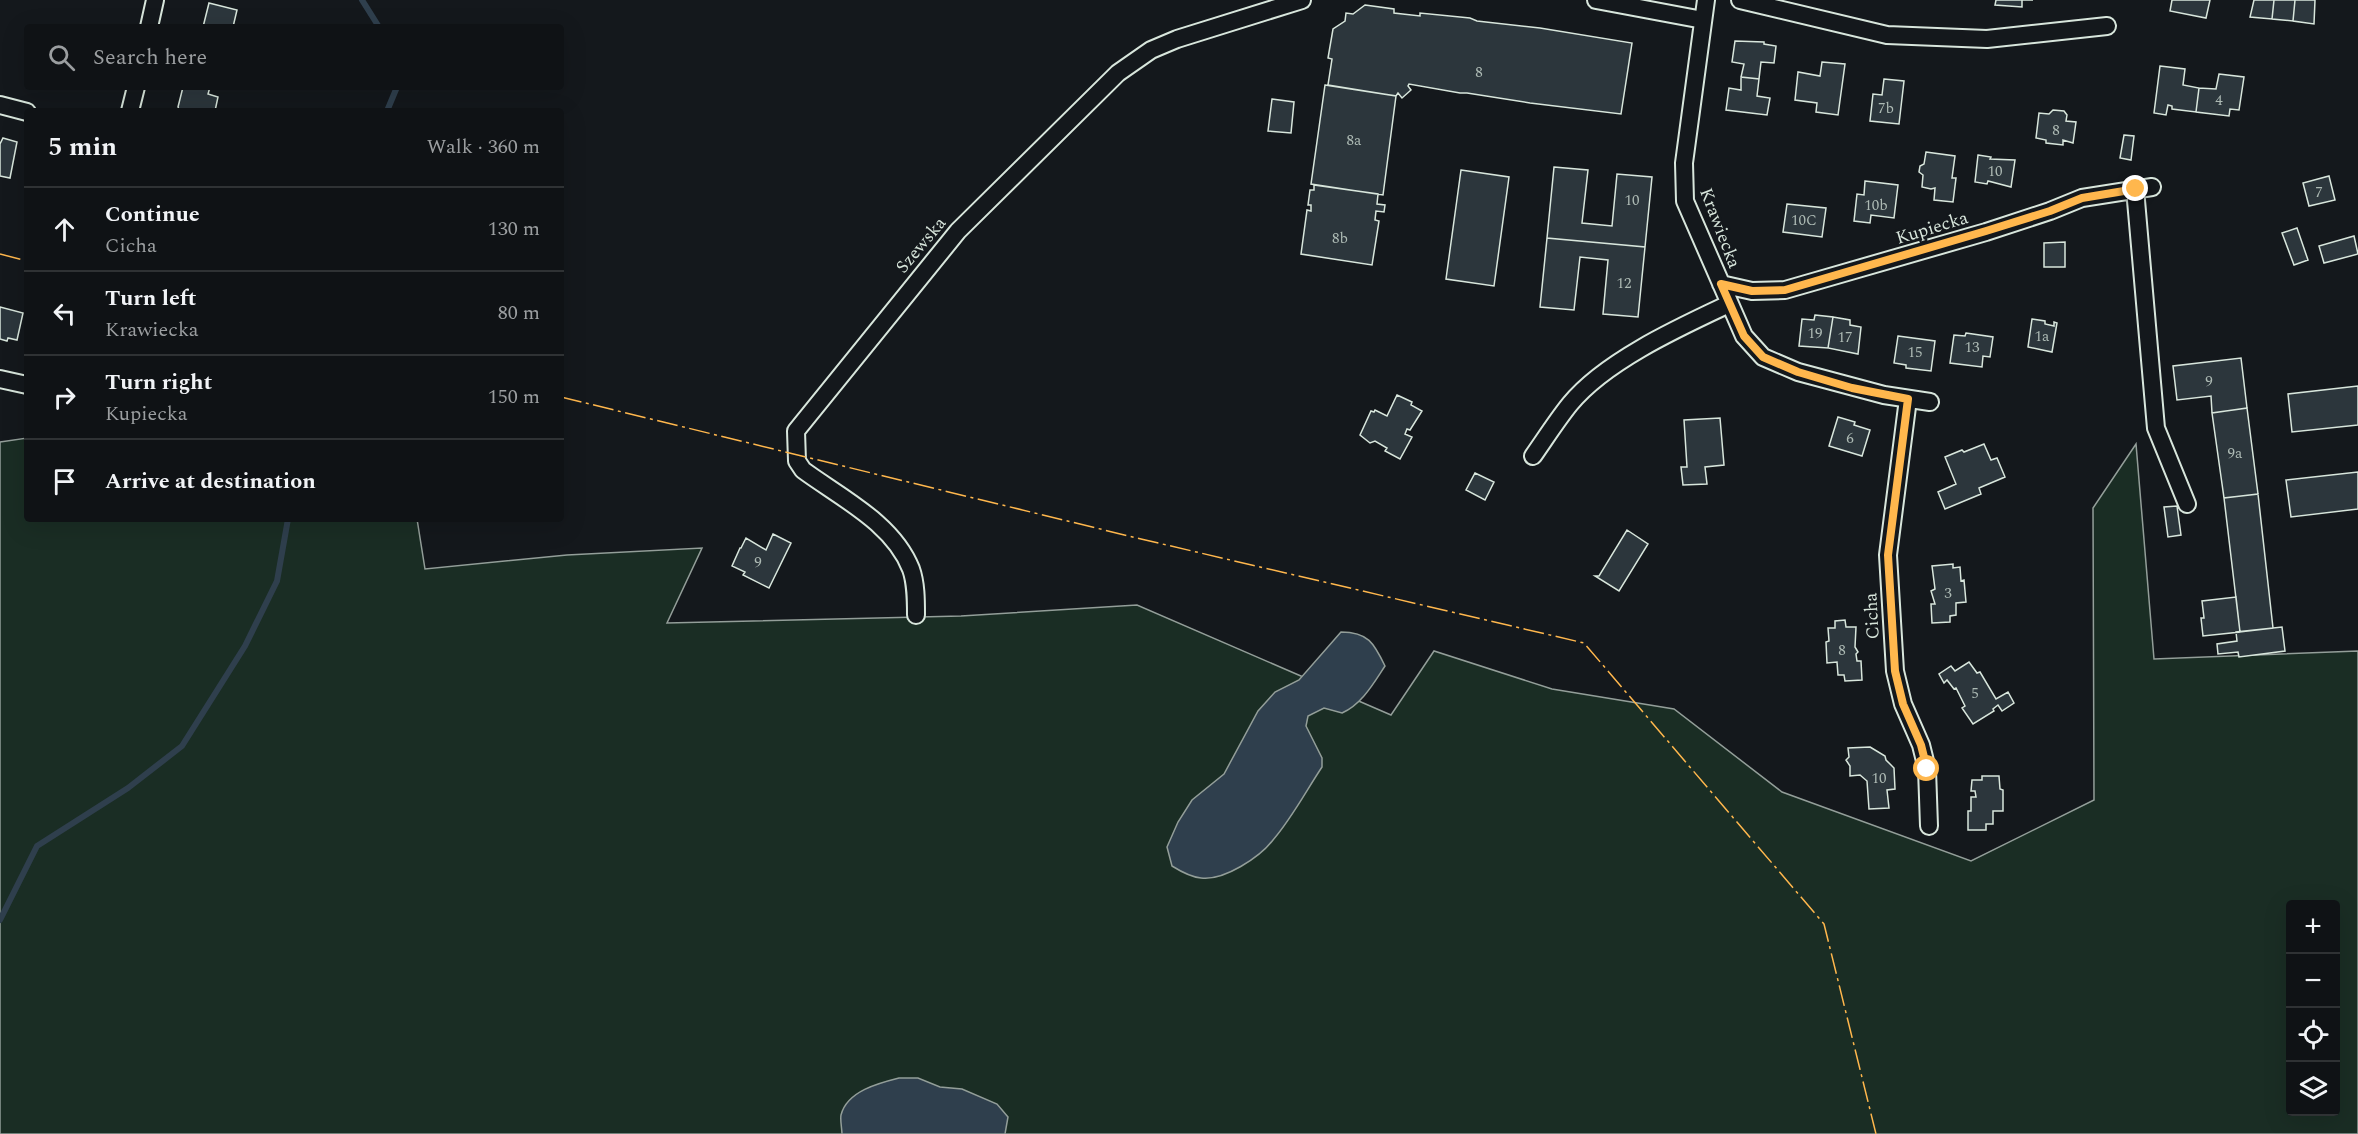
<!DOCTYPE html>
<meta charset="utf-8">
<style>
:root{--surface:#0f1215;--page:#1d2022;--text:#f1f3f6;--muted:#9b9ea0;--line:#2f3234}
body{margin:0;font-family:Spectral,serif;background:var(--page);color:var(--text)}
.controls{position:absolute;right:18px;bottom:18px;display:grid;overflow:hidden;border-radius:6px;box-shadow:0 6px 24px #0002}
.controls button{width:54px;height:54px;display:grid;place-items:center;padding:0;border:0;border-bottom:2px solid var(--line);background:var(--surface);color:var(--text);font:30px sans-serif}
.stop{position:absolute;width:18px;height:18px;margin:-14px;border:4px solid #ffb74d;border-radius:50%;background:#fff}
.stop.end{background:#ffb74d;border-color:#fff;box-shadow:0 2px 6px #0008}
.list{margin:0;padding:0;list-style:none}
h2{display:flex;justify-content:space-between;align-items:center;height:78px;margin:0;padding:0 24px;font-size:26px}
h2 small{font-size:20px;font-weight:400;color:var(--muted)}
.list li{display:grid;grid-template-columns:39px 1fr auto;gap:18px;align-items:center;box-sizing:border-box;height:84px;padding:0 24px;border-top:2px solid var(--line)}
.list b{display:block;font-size:22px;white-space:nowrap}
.list p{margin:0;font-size:20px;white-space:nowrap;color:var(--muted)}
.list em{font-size:20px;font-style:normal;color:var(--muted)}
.icon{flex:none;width:33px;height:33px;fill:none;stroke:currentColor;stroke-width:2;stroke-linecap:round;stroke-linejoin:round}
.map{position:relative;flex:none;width:2358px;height:1134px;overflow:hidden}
.search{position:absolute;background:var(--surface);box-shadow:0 6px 24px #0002;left:24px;top:24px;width:540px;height:66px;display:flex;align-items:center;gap:15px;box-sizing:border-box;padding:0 21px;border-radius:6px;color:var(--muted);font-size:22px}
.panel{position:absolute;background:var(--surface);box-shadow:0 6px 24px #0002;left:24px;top:108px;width:540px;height:414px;border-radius:6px}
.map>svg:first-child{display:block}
.green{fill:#1a2d24;stroke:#939e99;stroke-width:1.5;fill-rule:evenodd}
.water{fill:#2f3f4d;stroke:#939e99;stroke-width:1.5}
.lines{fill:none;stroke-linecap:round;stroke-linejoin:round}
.stream{stroke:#2f3f4d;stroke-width:6}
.building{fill:#2c363c;stroke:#d8e6dc;stroke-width:1.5}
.minor-casing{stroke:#d8e6dc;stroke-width:20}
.minor{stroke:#14181c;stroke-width:16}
.power{stroke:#ffb74d;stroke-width:1.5;stroke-dasharray:21 4.5 3 4.5;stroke-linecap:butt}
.route{stroke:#ffb74d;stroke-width:8}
.labels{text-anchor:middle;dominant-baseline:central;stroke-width:4.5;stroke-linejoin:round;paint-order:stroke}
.number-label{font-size:15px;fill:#adbab4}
.street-label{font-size:18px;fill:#d8e6dc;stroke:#14181c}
</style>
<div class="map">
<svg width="2358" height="1134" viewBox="0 0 2358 1134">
<rect width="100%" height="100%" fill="#14181c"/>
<path class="green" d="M 27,438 L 27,519 L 417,519 L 425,569 L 567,555 L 702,548 L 667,623 L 961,616 L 1137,605 L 1391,715 L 1434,651 L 1552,689 L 1674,709 L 1782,792 L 1971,861 L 2094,800 L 2093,508 L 2136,444 L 2154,659 L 2358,651 L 2358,1134 L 0,1134 L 0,442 ZM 2290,904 L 2336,904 L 2336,1112 L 2290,1112 Z"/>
<path class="water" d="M 1341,632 C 1368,632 1374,643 1385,666 C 1373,684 1362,704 1342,713 L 1324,708 L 1308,716 L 1306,726 L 1322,758 L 1322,767 C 1306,791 1292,818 1273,840 C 1260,857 1224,881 1201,878 C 1191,877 1180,871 1172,866 L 1167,847 L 1178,822 L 1192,800 L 1224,774 L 1258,711 L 1275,692 L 1299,680 Z
M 899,1078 L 918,1078 L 940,1087 L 962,1089 L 997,1104 L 1008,1117 L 1005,1134 L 842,1134 C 842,1129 840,1120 841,1115 C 847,1091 879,1083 899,1078 Z"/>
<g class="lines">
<path class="stream" d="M 362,0 L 379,27
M 387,111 L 397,87
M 0,920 L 37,846 L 128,788 L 182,746 L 245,646 L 277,581 L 288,519"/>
</g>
<path class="building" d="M 1996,0 L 2033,0 L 2022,0 L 2022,7 L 1995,5 Z
M 2172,0 L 2210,0 L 2206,18 L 2170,11 Z
M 2254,0 L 2274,0 L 2272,19 L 2250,17 Z
M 2274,0 L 2295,0 L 2293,21 L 2272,19 Z
M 2295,0 L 2315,0 L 2314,24 L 2293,21 Z
M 209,3 L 237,10 L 233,27 L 203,27 Z
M 1365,5 L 1394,9 L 1394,13 L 1420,16 L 1420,13 L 1470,18 L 1477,21 L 1540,28 L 1632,43 L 1621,114 L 1530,103 L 1467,93 L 1460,93 L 1409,84 L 1408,86 L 1411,90 L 1402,98 L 1398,93 L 1396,96 L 1328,85 L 1332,59 L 1328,58 L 1333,29 L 1345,21 L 1346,13 L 1353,14 Z
M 1735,41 L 1764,42 L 1764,44 L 1776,46 L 1774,63 L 1761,62 L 1759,79 L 1741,77 L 1744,64 L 1732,62 Z
M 1822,62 L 1845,64 L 1838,115 L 1816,112 L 1817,103 L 1795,100 L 1798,72 L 1820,76 Z
M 2160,66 L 2185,69 L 2183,85 L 2199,88 L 2196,112 L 2172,109 L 2172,106 L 2168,105 L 2166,115 L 2154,113 Z
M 2219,74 L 2244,77 L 2239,110 L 2230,109 L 2229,116 L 2196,112 L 2199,88 L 2216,89 Z
M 1741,77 L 1759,79 L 1757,96 L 1770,98 L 1767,115 L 1726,110 L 1729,88 L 1741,90 Z
M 1884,79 L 1904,81 L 1899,124 L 1870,121 L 1873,94 L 1882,95 Z
M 1325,85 L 1396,96 L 1383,195 L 1311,184 Z
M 183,87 L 210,87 L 208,94 L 218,97 L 215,111 L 180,111 L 178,107 Z
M 1272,99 L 1294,102 L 1291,133 L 1268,131 Z
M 2053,110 L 2064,111 L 2067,115 L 2066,121 L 2076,122 L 2073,143 L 2063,140 L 2063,145 L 2046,143 L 2046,140 L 2036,138 L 2039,113 L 2049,114 Z
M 2124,135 L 2134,136 L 2131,160 L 2120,158 Z
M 3,138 L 17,142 L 10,178 L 0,176 L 0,144 Z
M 1926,152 L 1955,156 L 1952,178 L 1956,178 L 1953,202 L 1934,200 L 1935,188 L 1931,189 L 1922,187 L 1923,175 L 1919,172 L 1920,166 L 1924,164 Z
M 1978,155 L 1991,157 L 1990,159 L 2015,160 L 2011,187 L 1988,181 L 1987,184 L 1975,182 Z
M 1554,167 L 1588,170 L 1582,223 L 1612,226 L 1617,174 L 1652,177 L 1645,247 L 1547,238 Z
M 1461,170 L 1509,177 L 1494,286 L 1446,279 Z
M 2329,176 L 2335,200 L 2309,206 L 2303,183 Z
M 1865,181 L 1898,185 L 1894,218 L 1871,215 L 1870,223 L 1854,221 L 1857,194 L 1864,195 Z
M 1314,185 L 1378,194 L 1377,204 L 1385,205 L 1384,212 L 1376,211 L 1375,220 L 1379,221 L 1372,265 L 1301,254 L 1307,210 L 1311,211 L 1311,205 L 1308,205 L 1310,190 L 1314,190 Z
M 1787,204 L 1826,208 L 1822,237 L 1783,232 Z
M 2297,228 L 2308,260 L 2294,265 L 2282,233 Z
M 2354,236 L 2358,254 L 2324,263 L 2319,246 Z
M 1547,238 L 1645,247 L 1638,317 L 1603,314 L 1608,260 L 1580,257 L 1574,310 L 1540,307 Z
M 2065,242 L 2065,267 L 2044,267 L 2044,243 Z
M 0,307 L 23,313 L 17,340 L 8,338 L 7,341 L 0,339 Z
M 1815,315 L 1833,317 L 1828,348 L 1799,346 L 1802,319 L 1814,320 Z
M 1833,317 L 1850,320 L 1850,325 L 1861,327 L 1858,354 L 1828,348 Z
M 2032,319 L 2045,321 L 2045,324 L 2054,326 L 2054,322 L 2057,323 L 2052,352 L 2028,347 Z
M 1966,333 L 1993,337 L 1990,357 L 1983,356 L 1982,367 L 1950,363 L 1954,335 L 1965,336 Z
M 1898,336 L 1935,341 L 1931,371 L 1906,368 L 1906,365 L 1894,363 Z
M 2241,358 L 2247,408 L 2212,413 L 2211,396 L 2177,400 L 2173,366 Z
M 2358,386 L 2358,425 L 2292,432 L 2288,394 Z
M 1397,395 L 1412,402 L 1411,405 L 1422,411 L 1410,430 L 1407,429 L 1405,434 L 1412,437 L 1400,459 L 1385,451 L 1387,448 L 1375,441 L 1370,443 L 1360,435 L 1371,411 L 1374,412 L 1375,410 L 1387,416 Z
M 2247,408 L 2258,494 L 2224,498 L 2212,413 Z
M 1838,417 L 1855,422 L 1854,425 L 1870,430 L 1862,456 L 1829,446 Z
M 1720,418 L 1724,465 L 1705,467 L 1707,484 L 1683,485 L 1681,467 L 1687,467 L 1684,420 Z
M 1984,444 L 1991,460 L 1997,458 L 2005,477 L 1979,488 L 1981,494 L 1945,509 L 1938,492 L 1956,484 L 1945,457 L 1962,450 L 1964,452 Z
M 2358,472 L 2358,509 L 2291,517 L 2286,480 Z
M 1475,473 L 1494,482 L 1485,500 L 1466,490 Z
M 2258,494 L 2273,628 L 2240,632 L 2224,498 Z
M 2177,506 L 2181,535 L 2168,537 L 2164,507 Z
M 1627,530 L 1648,544 L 1619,591 L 1595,576 L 1599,576 Z
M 773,534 L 791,543 L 769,588 L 743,575 L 745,572 L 732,566 L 740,548 L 741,548 L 746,538 L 766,550 Z
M 1953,564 L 1953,568 L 1960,567 L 1961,581 L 1964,580 L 1966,602 L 1956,603 L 1956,615 L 1950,616 L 1950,622 L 1932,623 L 1931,604 L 1935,604 L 1931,591 L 1935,589 L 1932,566 Z
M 2236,597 L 2240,632 L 2203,636 L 2201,618 L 2204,618 L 2202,601 Z
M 1845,620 L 1846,627 L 1856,627 L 1855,647 L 1858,652 L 1856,654 L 1857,661 L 1861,661 L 1862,680 L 1845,681 L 1844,675 L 1838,675 L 1837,662 L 1827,663 L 1826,642 L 1829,641 L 1828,628 L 1835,628 L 1835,621 Z
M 2282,627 L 2285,651 L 2239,657 L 2238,652 L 2218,654 L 2217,644 L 2237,641 L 2236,632 Z
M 1969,662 L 1977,673 L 1980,672 L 1996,699 L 2008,692 L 2014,703 L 2002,711 L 1998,705 L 1993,709 L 1994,711 L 1973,724 L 1962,708 L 1965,706 L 1956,688 L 1954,689 L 1947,680 L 1944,683 L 1939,674 L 1951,666 L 1955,671 Z
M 1870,747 L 1885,756 L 1886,760 L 1894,768 L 1895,789 L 1887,790 L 1889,808 L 1869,809 L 1867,781 L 1860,775 L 1850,776 L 1850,766 L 1846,760 L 1849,757 L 1848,748 Z
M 1982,776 L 1999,776 L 2000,789 L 2003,790 L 2003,811 L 1993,811 L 1993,824 L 1986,824 L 1986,830 L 1968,830 L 1968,811 L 1971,811 L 1971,797 L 1976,797 L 1975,791 L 1971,791 L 1972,780 L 1982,780 Z"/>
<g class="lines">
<g class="minor-casing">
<path id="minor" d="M 1596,0 L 1703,20
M 1706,0 L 1684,163 L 1685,201 L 1744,336 L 1763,357 L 1798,372 L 1884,395 L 1930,402
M 1740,0 L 1887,35 L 1987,39 L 2107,26
M 149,27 L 155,0
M 0,105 L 27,112
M 130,111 L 136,87
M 2135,189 L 2156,428 L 2187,504
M 1721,284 L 1752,291 L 1785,290 L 1986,232 L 2050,211 L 2082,198 L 2152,187
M 0,379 L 27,385
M 1908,399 L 1888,555 L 1895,671 L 1903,704 L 1921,745 L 1927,769 L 1929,826
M 1533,456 C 1545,439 1557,420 1570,404 C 1605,361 1680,327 1729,304
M 916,615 C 916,600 916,583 911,569 C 893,523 841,498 803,470 L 797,461 L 796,431 L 958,231 L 1118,73 L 1151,50 L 1177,39 L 1302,0"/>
</g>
<use href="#minor" class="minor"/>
<path class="power" d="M 0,254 L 27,261
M 561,397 L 1141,539 L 1584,643 L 1824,924 L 1876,1134"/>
</g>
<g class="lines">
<path class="route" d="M 1927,769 L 1921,745 L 1903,704 L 1895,671 L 1888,555 L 1908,399 L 1852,388 L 1798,372 L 1763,357 L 1744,336 L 1721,284 L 1752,291 L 1785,290 L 1986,231 L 2050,211 L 2082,198 L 2136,189"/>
</g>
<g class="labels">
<g class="number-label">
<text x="1479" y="72">8</text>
<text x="2219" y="100">4</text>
<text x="1886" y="108">7b</text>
<text x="2056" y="130">8</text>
<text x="1354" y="140">8a</text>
<text x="1995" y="171">10</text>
<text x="2319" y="192">7</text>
<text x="1632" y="200">10</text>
<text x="1876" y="205">10b</text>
<text x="1804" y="220">10C</text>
<text x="1340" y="238">8b</text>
<text x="1624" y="283">12</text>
<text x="1815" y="333">19</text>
<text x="2042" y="336">1a</text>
<text x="1845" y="337">17</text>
<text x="1972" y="347">13</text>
<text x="1915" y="352">15</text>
<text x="2209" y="381">9</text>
<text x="1850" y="438">6</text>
<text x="2235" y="453">9a</text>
<text x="758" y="562">9</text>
<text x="1948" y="593">3</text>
<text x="1842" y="650">8</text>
<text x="1975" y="693">5</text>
<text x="1879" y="778">10</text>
</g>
<g class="street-label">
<text transform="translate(1720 228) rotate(69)">Krawiecka</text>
<text transform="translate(1932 228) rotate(-17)">Kupiecka</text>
<text transform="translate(921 245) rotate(-50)">Szewska</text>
<text transform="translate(1872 616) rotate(-93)">Cicha</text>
</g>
</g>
</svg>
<div class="controls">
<button>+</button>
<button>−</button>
<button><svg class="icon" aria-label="locate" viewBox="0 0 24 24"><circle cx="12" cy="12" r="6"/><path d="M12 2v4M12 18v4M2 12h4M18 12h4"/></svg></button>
<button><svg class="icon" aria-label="layers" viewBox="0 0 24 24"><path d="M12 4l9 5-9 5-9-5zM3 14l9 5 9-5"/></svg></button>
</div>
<div class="stop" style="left:1927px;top:769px"></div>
<div class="stop end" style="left:2136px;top:189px"></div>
<div class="search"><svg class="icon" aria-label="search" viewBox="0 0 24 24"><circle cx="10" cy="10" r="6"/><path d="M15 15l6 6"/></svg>Search here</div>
<section class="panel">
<h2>5 min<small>Walk · 360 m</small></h2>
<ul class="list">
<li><svg class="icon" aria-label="ahead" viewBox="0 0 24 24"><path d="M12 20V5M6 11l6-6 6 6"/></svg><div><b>Continue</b><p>Cicha</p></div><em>130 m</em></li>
<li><svg class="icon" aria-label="left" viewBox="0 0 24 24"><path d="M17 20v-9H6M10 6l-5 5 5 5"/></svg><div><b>Turn left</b><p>Krawiecka</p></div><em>80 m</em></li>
<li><svg class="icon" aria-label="right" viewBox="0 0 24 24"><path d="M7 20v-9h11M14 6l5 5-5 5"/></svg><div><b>Turn right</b><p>Kupiecka</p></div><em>150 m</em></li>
<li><svg class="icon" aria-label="arrive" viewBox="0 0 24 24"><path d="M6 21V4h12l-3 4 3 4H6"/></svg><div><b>Arrive at destination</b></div></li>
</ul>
</section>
</div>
